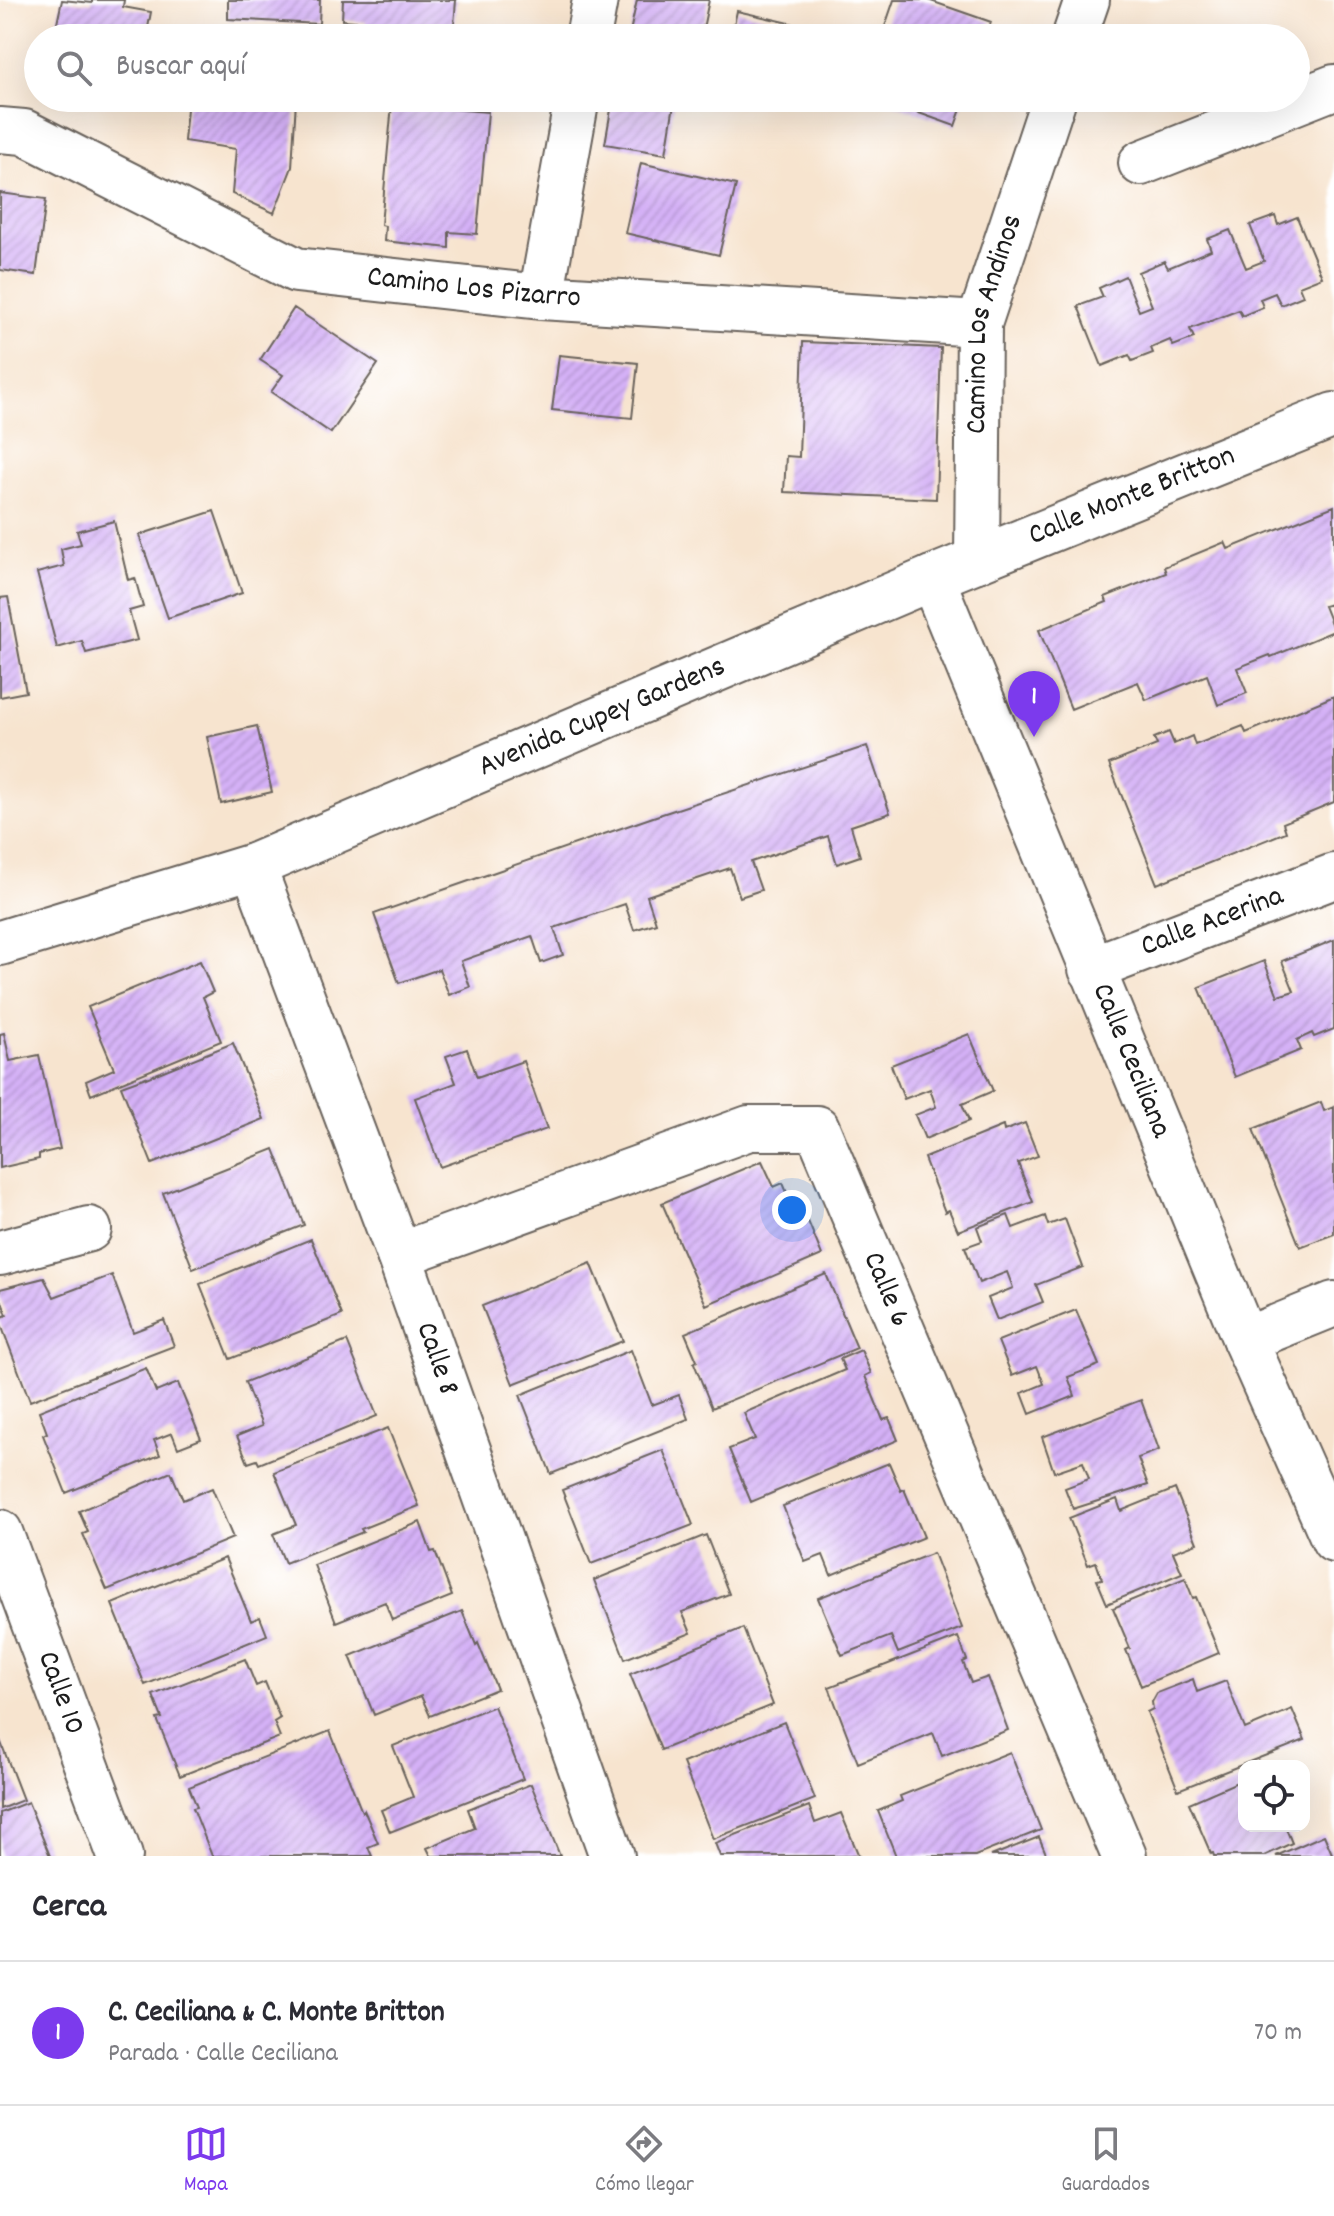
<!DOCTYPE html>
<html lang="es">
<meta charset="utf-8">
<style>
:root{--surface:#fff;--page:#f7f7f7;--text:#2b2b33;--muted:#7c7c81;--line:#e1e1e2;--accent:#7c3aed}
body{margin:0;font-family:Dekko,sans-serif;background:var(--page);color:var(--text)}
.controls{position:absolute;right:24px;bottom:24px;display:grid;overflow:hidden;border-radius:16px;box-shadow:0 8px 32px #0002}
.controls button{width:72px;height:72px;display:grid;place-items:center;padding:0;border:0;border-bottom:2px solid var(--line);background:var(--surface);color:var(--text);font:40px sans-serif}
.you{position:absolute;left:792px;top:1210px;width:28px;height:28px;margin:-20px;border:6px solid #fff;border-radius:50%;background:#1a73e8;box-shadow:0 0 0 12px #1a73e833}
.badge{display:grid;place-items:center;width:52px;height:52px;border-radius:50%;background:var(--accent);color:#fff;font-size:26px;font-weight:700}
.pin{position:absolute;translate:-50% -66px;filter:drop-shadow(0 2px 4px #0008)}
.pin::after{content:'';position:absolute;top:42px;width:28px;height:24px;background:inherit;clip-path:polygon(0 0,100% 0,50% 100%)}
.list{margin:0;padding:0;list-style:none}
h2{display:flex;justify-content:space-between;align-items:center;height:104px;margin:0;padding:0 32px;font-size:34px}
h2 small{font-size:26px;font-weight:400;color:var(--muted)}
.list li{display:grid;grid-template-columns:52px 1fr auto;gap:24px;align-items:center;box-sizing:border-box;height:144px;padding:0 32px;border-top:2px solid var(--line)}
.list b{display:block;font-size:30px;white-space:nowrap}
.list p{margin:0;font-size:26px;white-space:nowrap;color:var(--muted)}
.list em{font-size:26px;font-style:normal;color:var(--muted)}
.icon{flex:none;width:44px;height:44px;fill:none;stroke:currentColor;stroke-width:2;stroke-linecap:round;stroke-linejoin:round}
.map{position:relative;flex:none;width:1334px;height:1856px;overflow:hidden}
.search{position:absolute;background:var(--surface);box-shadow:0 8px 32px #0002;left:24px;right:24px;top:24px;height:88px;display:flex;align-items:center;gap:20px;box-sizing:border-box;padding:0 28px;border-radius:44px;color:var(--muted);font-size:30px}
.sheet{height:248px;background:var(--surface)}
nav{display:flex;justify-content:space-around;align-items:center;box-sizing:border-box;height:112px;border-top:2px solid var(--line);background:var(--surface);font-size:22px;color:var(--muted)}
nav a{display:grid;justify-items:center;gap:4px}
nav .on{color:var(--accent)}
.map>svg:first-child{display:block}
.building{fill:url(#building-hatch)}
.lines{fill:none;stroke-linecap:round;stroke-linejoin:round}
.minor-casing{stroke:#69625b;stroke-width:48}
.minor{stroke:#fff;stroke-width:44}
.labels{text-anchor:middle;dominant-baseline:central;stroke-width:8;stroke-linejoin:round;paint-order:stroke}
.street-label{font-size:30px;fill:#1c1c1c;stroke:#fff}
</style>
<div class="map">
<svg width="1334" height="1856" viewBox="0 0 1334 1856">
<defs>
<pattern id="building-hatch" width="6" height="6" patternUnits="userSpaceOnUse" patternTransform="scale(2)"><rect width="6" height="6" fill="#d4b0f6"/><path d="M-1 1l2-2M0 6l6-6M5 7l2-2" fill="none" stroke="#b597d2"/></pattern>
</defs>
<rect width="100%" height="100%" fill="#fff"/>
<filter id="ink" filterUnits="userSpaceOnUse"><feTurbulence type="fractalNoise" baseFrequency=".0125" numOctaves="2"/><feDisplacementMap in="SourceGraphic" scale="16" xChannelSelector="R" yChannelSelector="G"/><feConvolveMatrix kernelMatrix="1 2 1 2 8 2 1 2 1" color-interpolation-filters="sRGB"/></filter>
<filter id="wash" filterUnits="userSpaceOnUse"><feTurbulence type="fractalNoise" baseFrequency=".006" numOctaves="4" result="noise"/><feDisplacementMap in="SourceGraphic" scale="32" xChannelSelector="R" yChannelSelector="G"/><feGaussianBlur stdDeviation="1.8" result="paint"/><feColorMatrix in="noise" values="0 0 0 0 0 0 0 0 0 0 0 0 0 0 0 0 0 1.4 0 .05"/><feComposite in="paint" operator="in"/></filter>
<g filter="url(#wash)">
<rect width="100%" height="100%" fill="#f7e4cf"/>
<g id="blocks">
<path class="building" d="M 62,0 L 92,3 L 92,0 L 124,0 L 123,7 L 151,12 L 146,38 L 86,38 L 55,33 Z
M 228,0 L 320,0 L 319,24 L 228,19 Z
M 343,0 L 456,0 L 453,38 L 365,38 L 366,22 L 342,20 Z
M 637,0 L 709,0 L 701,38 L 660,38 L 630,32 Z
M 894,0 L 928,0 L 991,22 L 986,38 L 881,38 Z
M 737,11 L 794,24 L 791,38 L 731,38 Z
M 188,98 L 296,100 L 292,167 L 274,213 L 232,194 L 236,149 L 184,141 Z
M 613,98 L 675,98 L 666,154 L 605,144 Z
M 877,98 L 965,98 L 955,126 Z
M 392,104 L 488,112 L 477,234 L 449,232 L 449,248 L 384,241 L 385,226 L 381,225 Z
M 641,163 L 736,185 L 719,255 L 625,233 Z
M 0,193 L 46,199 L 36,275 L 0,270 Z
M 1275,216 L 1278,225 L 1297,217 L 1322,277 L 1299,286 L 1303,296 L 1281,305 L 1275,293 L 1260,299 L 1263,307 L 1242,316 L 1239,310 L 1190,329 L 1194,338 L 1173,346 L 1170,340 L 1151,348 L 1153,353 L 1132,361 L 1129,355 L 1102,366 L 1078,306 L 1103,297 L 1099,288 L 1125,276 L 1139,311 L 1152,306 L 1138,272 L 1164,261 L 1168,268 L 1211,250 L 1207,239 L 1230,230 L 1246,268 L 1264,261 L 1250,225 Z
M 294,308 L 378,364 L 331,433 L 271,392 L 283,375 L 260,360 Z
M 803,342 L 941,348 L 936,499 L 784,492 L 786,456 L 799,457 Z
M 559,355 L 638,363 L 632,418 L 552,410 Z
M 1334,506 L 1334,603 L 1324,606 L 1334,631 L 1271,657 L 1270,655 L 1237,668 L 1247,693 L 1218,705 L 1207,675 L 1146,700 L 1138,682 L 1071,709 L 1039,630 L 1107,602 L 1105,597 L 1166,573 L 1164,567 L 1225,542 L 1228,549 Z
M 214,511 L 242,593 L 168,618 L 139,535 Z
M 114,521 L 128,580 L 135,578 L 143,607 L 129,611 L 137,640 L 86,653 L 82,641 L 57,648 L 37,573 L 64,566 L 61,549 L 81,544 L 77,531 Z
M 8,597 L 26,692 L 0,697 L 0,598 Z
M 1334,696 L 1334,802 L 1283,823 L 1286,832 L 1157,884 L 1109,764 L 1157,745 L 1154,738 L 1169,732 L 1174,744 L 1192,736 L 1195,745 L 1243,726 L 1246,733 Z
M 257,726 L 272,792 L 221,804 L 207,737 Z
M 867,746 L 890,813 L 851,826 L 860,856 L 837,864 L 828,836 L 751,862 L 761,890 L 740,897 L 730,868 L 647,896 L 656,923 L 634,930 L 625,904 L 554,928 L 563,955 L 541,963 L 532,936 L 461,961 L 470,987 L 449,995 L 439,969 L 399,983 L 374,914 L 656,816 Z
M 1334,940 L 1334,1029 L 1314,1037 L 1312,1033 L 1297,1040 L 1301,1050 L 1235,1077 L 1199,987 L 1264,961 L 1278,996 L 1294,991 L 1282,961 Z
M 200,961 L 213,992 L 203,997 L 221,1041 L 91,1095 L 86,1081 L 114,1069 L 88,1007 Z
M 4,1033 L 10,1061 L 39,1055 L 60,1149 L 39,1154 L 39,1159 L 0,1168 L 0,1034 Z
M 969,1034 L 993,1091 L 962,1104 L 969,1121 L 925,1139 L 915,1115 L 936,1107 L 930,1089 L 904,1099 L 891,1065 Z
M 233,1043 L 264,1119 L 152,1164 L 121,1086 L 146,1077 L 146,1078 Z
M 467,1049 L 477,1077 L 523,1061 L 547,1129 L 440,1167 L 415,1098 L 456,1083 L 446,1056 Z
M 1321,1102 L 1324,1111 L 1334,1107 L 1334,1234 L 1300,1247 L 1253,1129 Z
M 1025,1123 L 1038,1156 L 1018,1163 L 1033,1202 L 958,1231 L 949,1210 L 945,1212 L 924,1158 L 1003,1126 L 1004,1131 Z
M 274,1149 L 304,1225 L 193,1269 L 163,1193 Z
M 762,1161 L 774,1187 L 783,1183 L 795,1212 L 803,1209 L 822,1255 L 706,1305 L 662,1203 Z
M 1008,1215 L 1013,1228 L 1045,1216 L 1048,1225 L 1065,1219 L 1083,1267 L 1036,1285 L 1043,1302 L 997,1320 L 988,1298 L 1013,1288 L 1007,1272 L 979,1283 L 965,1247 L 982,1241 L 977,1227 Z
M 311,1239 L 342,1315 L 230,1359 L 200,1284 Z
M 591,1263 L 623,1341 L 513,1384 L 482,1306 Z
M 826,1274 L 857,1348 L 712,1408 L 694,1363 L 697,1361 L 685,1333 Z
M 112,1275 L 133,1332 L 164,1320 L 174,1346 L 30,1401 L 0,1322 L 0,1318 L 7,1315 L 0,1297 L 0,1289 L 44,1278 L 54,1297 Z
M 1076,1310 L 1099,1365 L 1068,1377 L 1075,1396 L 1030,1414 L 1022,1393 L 1044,1384 L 1037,1366 L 1012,1376 L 998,1341 Z
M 347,1341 L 377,1416 L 259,1464 L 257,1460 L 248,1463 L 237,1436 L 262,1426 L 245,1382 Z
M 631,1350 L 652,1405 L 679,1395 L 688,1419 L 551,1474 L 520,1395 Z
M 861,1350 L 871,1373 L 865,1376 L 883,1420 L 889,1418 L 898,1440 L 751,1502 L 729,1449 L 755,1439 L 744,1413 L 845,1370 L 840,1359 Z
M 146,1368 L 156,1392 L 178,1383 L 201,1439 L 178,1448 L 172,1433 L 154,1440 L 160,1455 L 66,1493 L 43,1435 L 47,1433 L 39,1411 Z
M 1141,1400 L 1159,1450 L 1138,1458 L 1148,1485 L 1073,1509 L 1065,1488 L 1089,1479 L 1083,1462 L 1054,1472 L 1042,1437 Z
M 388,1428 L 419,1506 L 361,1529 L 363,1532 L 285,1563 L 273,1534 L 296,1525 L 274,1472 Z
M 663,1450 L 693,1525 L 591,1564 L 562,1490 Z
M 889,1463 L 901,1491 L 904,1489 L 924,1537 L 831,1575 L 823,1555 L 805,1562 L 783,1506 Z
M 171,1472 L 183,1500 L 212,1488 L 233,1538 L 107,1590 L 83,1534 L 88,1532 L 79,1511 Z
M 1175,1489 L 1197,1543 L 1173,1552 L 1182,1573 L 1107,1604 L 1097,1580 L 1102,1579 L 1096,1562 L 1088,1565 L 1069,1518 L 1117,1499 L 1121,1511 Z
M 420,1522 L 431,1552 L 435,1551 L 452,1596 L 392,1620 L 385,1602 L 336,1622 L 314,1565 Z
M 706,1535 L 729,1594 L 682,1612 L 691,1633 L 625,1659 L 594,1580 Z
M 933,1553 L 962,1628 L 898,1653 L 891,1636 L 842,1655 L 818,1598 Z
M 225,1558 L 251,1621 L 260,1617 L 267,1635 L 145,1685 L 112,1604 Z
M 1185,1578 L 1193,1598 L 1196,1597 L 1219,1653 L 1141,1686 L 1126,1650 L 1130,1648 L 1113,1608 Z
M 462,1611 L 476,1645 L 478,1643 L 497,1689 L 430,1716 L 421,1696 L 374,1715 L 350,1656 Z
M 743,1628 L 773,1705 L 661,1750 L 630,1674 Z
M 958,1637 L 967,1660 L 963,1662 L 971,1683 L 988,1677 L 1008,1730 L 942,1756 L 933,1733 L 858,1763 L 829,1687 Z
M 245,1659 L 256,1686 L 265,1682 L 280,1718 L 274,1722 L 280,1737 L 180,1776 L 157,1719 L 162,1718 L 153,1695 Z
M 1193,1679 L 1197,1692 L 1226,1681 L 1245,1729 L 1292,1709 L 1305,1740 L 1178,1790 L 1147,1712 L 1153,1709 L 1152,1702 L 1157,1693 Z
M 494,1706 L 523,1779 L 390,1832 L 381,1810 L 413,1797 L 393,1746 Z
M 784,1722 L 815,1799 L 713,1839 L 683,1763 Z
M 330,1731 L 362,1812 L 364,1810 L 378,1843 L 368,1847 L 372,1856 L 212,1856 L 193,1808 L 197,1807 L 189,1787 Z
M 0,1740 L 23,1800 L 0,1809 Z
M 1010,1752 L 1041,1830 L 975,1856 L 896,1856 L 878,1811 L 902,1801 L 900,1796 Z
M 1244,1779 L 1244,1826 L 1285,1826 L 1292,1843 L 1264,1856 L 1214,1856 L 1213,1853 L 1211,1854 L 1189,1803 Z
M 531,1784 L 560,1856 L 431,1856 L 427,1848 L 475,1828 L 468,1809 Z
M 28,1802 L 50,1856 L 0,1856 L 0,1813 Z
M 809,1806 L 815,1823 L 841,1813 L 859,1856 L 720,1856 L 715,1843 Z
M 1324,1835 L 1333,1856 L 1276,1856 Z
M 1039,1837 L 1047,1856 L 991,1856 Z"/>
</g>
</g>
<g filter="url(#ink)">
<use href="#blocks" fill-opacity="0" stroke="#69625b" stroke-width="2"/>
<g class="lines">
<g class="minor-casing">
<g id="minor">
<path d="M 588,38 L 595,0"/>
<path d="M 1074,38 L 1087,0"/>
<path id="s1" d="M 0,130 L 24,132 L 296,270 L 541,297 L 979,324"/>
<path d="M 1141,163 L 1334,87"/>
<path d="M 541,297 L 577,98"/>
<path id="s2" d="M 977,560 L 979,324 L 1054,98"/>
<path id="s3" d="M 932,578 L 1245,1340 L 1334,1540"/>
<path id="s4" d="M 253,866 L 399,1255 L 612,1856"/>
<path id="s5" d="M 0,943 L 253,866 L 932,578 L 1334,415"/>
<path id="s6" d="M 1091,969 L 1334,876"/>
<path d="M 0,1253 L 89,1229"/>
<path id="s7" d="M 399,1255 L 749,1128 L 817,1128 L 1124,1856"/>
<path d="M 1245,1340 L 1334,1304"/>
<path id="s8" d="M 0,1532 L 120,1856"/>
</g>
</g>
<use href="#minor" class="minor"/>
</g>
</g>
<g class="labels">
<g class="street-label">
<text stroke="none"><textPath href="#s1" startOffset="508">Camino Los Pizarro</textPath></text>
<text stroke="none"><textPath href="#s2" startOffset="238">Camino Los Andinos</textPath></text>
<text stroke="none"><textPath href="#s5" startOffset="1218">Calle Monte Britton</textPath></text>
<text stroke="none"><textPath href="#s5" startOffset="644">Avenida Cupey Gardens</textPath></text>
<text stroke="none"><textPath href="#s6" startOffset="130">Calle Acerina</textPath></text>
<text stroke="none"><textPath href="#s3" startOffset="522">Calle Ceciliana</textPath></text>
<text stroke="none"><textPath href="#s7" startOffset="616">Calle 6</textPath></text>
<text stroke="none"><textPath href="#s4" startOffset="526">Calle 8</textPath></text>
<text stroke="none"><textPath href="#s8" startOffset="172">Calle 10</textPath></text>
</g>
</g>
</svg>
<div class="controls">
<button><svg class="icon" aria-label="locate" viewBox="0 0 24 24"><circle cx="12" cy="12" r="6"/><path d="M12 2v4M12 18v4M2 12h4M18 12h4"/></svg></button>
</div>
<div class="you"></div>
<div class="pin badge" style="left:1034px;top:737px">1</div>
<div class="search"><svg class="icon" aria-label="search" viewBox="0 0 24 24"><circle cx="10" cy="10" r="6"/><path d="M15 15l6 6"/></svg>Buscar aquí</div>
</div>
<section class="sheet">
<h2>Cerca<small></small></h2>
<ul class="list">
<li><span class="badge">1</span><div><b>C. Ceciliana &amp; C. Monte Britton</b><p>Parada · Calle Ceciliana</p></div><em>70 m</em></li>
</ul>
</section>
<nav>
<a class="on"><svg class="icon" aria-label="map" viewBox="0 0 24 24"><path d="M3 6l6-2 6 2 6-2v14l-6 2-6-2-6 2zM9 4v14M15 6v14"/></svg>Mapa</a>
<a><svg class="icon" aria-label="directions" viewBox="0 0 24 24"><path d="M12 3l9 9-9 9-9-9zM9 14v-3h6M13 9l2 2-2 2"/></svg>Cómo llegar</a>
<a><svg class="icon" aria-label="saved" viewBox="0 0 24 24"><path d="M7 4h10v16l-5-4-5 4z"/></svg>Guardados</a>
</nav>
